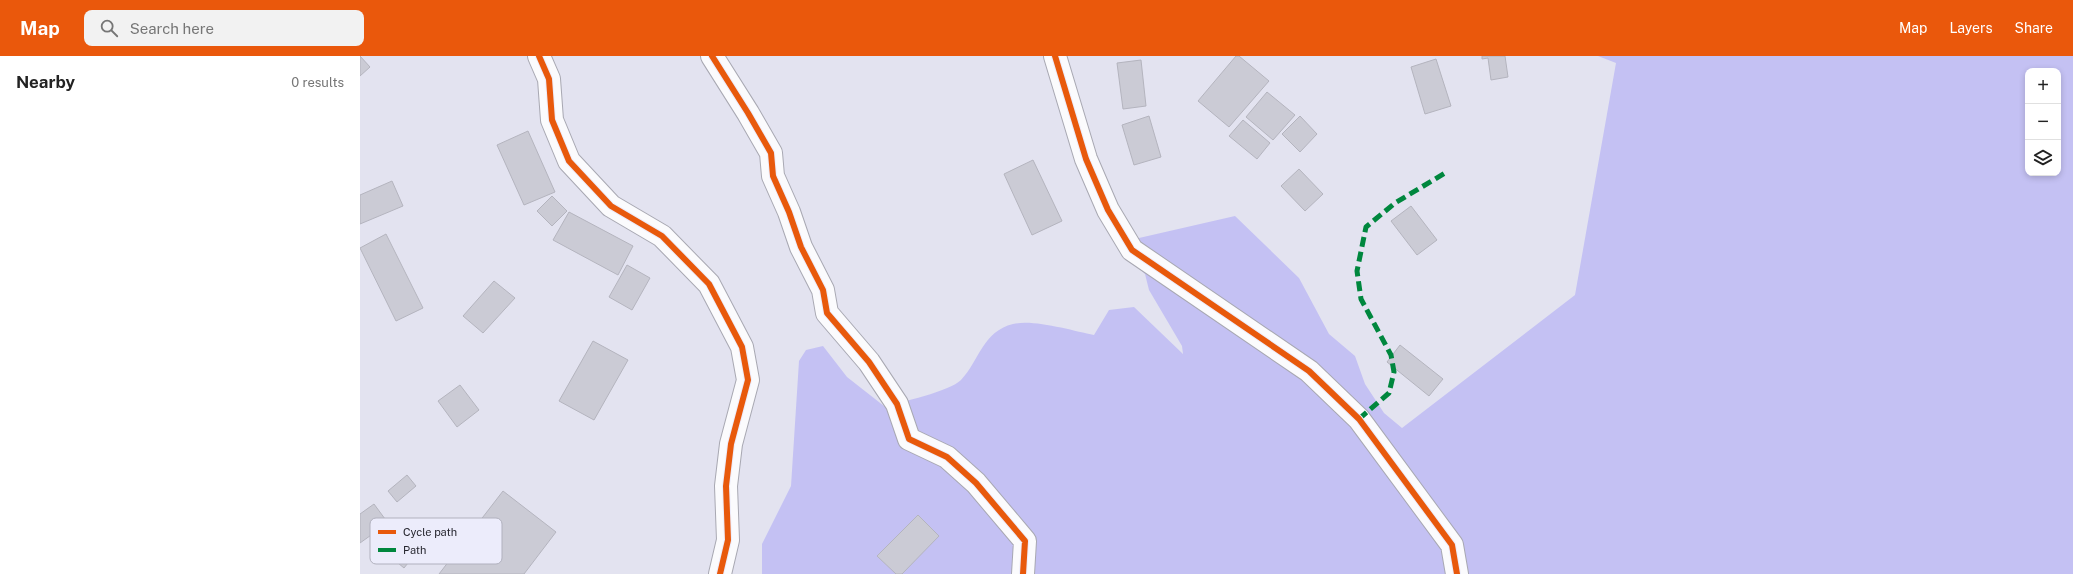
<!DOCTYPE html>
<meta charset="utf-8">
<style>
:root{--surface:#fff;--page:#f2f2f2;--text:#222;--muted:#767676;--line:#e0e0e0;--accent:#ea580c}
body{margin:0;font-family:"Public Sans",sans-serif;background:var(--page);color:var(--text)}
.controls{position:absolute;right:12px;top:12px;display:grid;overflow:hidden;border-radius:8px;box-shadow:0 2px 6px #0003}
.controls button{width:36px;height:36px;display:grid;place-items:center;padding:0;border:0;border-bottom:1px solid var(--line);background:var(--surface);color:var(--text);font:20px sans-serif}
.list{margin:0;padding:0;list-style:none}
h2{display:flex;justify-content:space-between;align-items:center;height:52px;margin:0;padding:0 16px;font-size:17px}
h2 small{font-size:13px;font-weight:400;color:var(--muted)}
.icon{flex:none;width:22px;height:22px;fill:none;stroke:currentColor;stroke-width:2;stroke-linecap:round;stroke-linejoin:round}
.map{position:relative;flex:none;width:1713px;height:518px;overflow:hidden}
header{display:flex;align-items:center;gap:24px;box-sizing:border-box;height:56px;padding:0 20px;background:var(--accent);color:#fff}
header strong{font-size:19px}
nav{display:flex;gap:22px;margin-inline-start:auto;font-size:14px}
.search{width:280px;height:36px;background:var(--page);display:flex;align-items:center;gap:10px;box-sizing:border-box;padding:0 14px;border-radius:8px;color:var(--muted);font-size:15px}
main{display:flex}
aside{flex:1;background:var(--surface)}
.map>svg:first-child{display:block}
.forest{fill:#c4c1f3;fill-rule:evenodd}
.building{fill:#cbcbd5;stroke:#b4b4be}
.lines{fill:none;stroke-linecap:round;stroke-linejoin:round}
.minor-casing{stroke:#a8a8b2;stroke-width:24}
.minor{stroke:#fbfbfd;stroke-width:22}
.quiet{stroke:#00873e;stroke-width:5;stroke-dasharray:10 5;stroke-linecap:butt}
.cycleway-casing{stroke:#ececfb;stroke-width:8}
.cycleway{stroke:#e8590c;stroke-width:6}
.key{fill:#ececfb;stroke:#b1b1be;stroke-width:1}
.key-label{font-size:11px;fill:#26262f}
</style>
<header>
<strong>Map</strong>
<div class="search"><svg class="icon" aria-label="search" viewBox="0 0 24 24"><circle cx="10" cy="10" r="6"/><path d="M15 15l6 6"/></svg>Search here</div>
<nav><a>Map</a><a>Layers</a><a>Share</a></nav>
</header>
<main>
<aside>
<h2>Nearby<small>0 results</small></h2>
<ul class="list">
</ul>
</aside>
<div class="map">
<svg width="1713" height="518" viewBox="0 0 1713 518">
<rect width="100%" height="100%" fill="#e3e3f0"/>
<path class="forest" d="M 1238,0 L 1713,0 L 1713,518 L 402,518 L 402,488 L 431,430 L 439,305 L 446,294 L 463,290 L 487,321 L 524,350 C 540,347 590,335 601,324 C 619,305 623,275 653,268 C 674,263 713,275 734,279 L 749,254 L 774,251 L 823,298 L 822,290 L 789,234 L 785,218 L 776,209 L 779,182 L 875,160 L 939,222 L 969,278 L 995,300 L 1005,328 L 1024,357 L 1042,372 L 1215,239 L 1256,7 ZM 1668,15 L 1698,15 L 1698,117 L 1668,117 Z"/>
<path class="building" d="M 0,0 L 10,11 L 0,20 Z
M 876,0 L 879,0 L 909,25 L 869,71 L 838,45 Z
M 1122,0 L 1145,0 L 1148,21 L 1131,24 L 1128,2 L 1122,3 Z
M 1076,3 L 1091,50 L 1065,58 L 1051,11 Z
M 781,4 L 786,50 L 763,53 L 757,7 Z
M 907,36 L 935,59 L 913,84 L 886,61 Z
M 789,60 L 801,101 L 774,109 L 762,69 Z
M 940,60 L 957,78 L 940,96 L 922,78 Z
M 883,64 L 910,87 L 897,103 L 869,80 Z
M 168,75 L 195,136 L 164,149 L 137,89 Z
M 673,104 L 702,165 L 672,179 L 644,118 Z
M 939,113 L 963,138 L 945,155 L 921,130 Z
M 32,125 L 43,150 L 0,168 L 0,139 Z
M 192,140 L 207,155 L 192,170 L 177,155 Z
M 1051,150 L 1077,184 L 1057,199 L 1031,165 Z
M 209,156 L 273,190 L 258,219 L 193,184 Z
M 26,178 L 63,252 L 36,265 L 0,192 Z
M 267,209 L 290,222 L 272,254 L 249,241 Z
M 134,225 L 155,242 L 123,277 L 103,260 Z
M 233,285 L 268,304 L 234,364 L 199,345 Z
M 1040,289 L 1083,323 L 1069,340 L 1027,306 Z
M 100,329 L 119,354 L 97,371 L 78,345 Z
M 47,419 L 56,430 L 37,446 L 28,435 Z
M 143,435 L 196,476 L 164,518 L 79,518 Z
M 14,448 L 28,467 L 0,487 L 0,458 Z
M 558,459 L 579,480 L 542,518 L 536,518 L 517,500 Z
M 45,473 L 64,487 L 44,512 L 26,497 Z"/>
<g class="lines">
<g class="minor-casing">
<path id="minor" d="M 179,0 L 189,23 L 192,64 L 209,105 L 251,150 L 302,180 L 349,228 L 382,291 L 388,324 L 371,388 L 366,430 L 368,484 L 360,518
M 352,0 L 388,57 L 411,97 L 413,120 L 429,156 L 441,191 L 463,234 L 467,257 L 509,306 L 537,348 L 549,383 L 587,401 L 616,427 L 665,485 L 663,518
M 695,0 L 726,103 L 748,154 L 772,194 L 949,315 L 999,363 L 1092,489 L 1097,518"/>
</g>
<use href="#minor" class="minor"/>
<path class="quiet" d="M 999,363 L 1029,337 L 1034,316 L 1031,299 L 1001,243 L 997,215 L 1006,171 L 1035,147 L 1085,117"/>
<g class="cycleway-casing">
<path id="cycleway" d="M 179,0 L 189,23 L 192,64 L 209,105 L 251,150 L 302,180 L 349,228 L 382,291 L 388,324 L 371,388 L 366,430 L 368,484 L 360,518
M 352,0 L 388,57 L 411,97 L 413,120 L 429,156 L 441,191 L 463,234 L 467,257 L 509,306 L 537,348 L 549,383 L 587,401 L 616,427 L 665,485 L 663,518
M 695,0 L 726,103 L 748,154 L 772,194 L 949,315 L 999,363 L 1092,489 L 1097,518"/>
</g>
<use href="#cycleway" class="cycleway"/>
</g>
<rect x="10" y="462" width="132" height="46" rx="6" class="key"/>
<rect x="18" y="474" width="18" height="4" fill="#e8590c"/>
<rect x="18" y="492" width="18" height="4" fill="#00873e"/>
<g class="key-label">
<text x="43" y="480">Cycle path</text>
<text x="43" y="498">Path</text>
</g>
</svg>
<div class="controls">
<button>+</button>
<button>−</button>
<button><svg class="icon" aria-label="layers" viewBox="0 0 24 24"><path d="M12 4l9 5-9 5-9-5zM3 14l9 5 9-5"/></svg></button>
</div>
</div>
</main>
